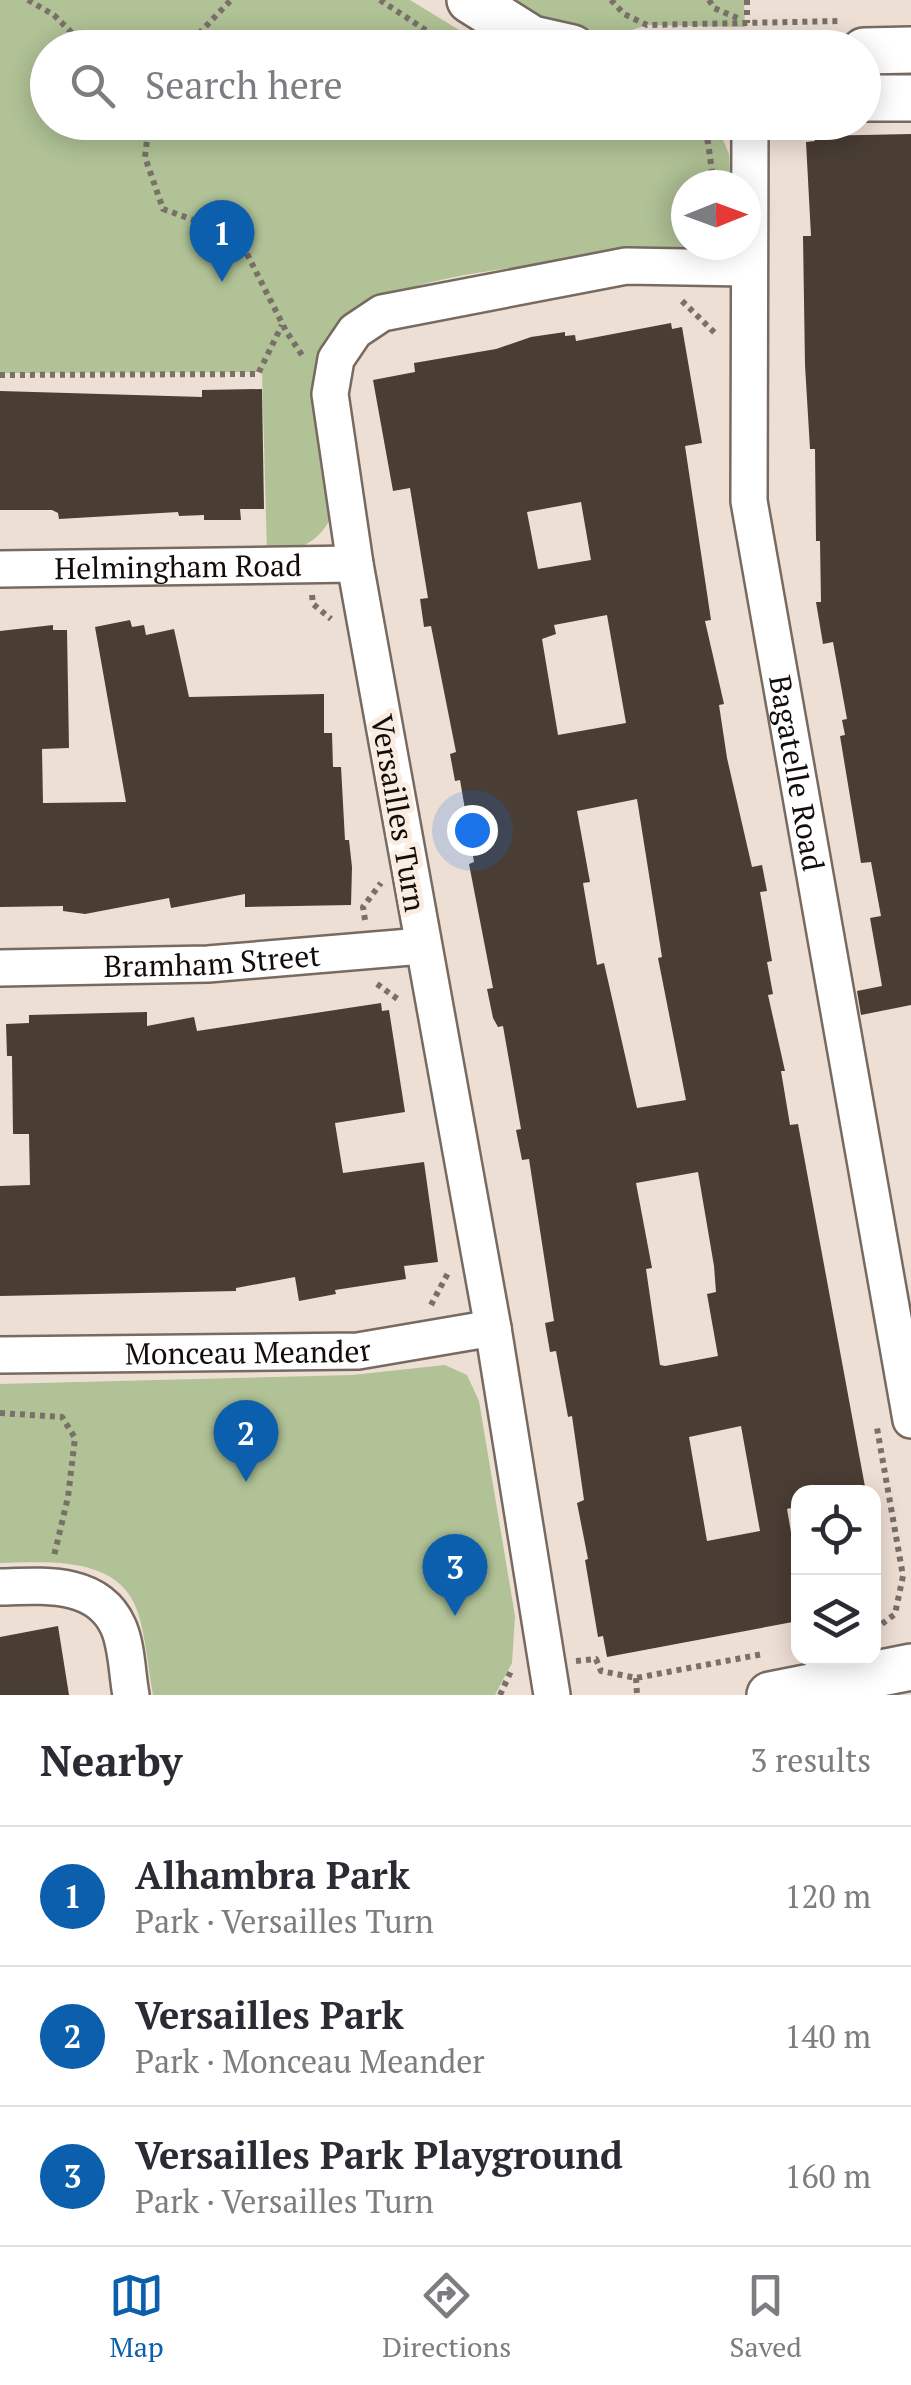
<!DOCTYPE html>
<meta charset="utf-8">
<style>
:root{--surface:#fff;--page:#f7f7f7;--text:#2b2b33;--muted:#7c7c81;--line:#e1e1e2;--accent:#0b5fad}
body{margin:0;font-family:"PT Serif",serif;background:var(--page);color:var(--text)}
.controls{position:absolute;right:30px;bottom:30px;display:grid;overflow:hidden;border-radius:20px;box-shadow:0 5px 25px #0003}
.controls button{width:90px;height:90px;display:grid;place-items:center;padding:0;border:0;border-bottom:2px solid var(--line);background:var(--surface);color:var(--text);font:50px sans-serif}
.compass{position:absolute;left:671px;top:170px;width:90px;height:90px;border-radius:50%;background:var(--surface);box-shadow:0 5px 25px #0003;rotate:89deg}
.you{position:absolute;left:472px;top:830px;width:35px;height:35px;margin:-25px;border:8px solid #fff;border-radius:50%;background:#1a73e8;box-shadow:0 0 0 15px #1a73e833}
.badge{display:grid;place-items:center;width:65px;height:65px;border-radius:50%;background:var(--accent);color:#fff;font-size:32px;font-weight:700}
.pin{position:absolute;translate:-50% -82px;filter:drop-shadow(0 2px 5px #0008)}
.pin::after{content:'';position:absolute;top:52px;width:35px;height:30px;background:inherit;clip-path:polygon(0 0,100% 0,50% 100%)}
.list{margin:0;padding:0;list-style:none}
h2{display:flex;justify-content:space-between;align-items:center;height:130px;margin:0;padding:0 40px;font-size:42px}
h2 small{font-size:32px;font-weight:400;color:var(--muted)}
.list li{display:grid;grid-template-columns:65px 1fr auto;gap:30px;align-items:center;box-sizing:border-box;height:140px;padding:0 40px;border-top:2px solid var(--line)}
.list b{display:block;font-size:38px;white-space:nowrap}
.list p{margin:0;font-size:32px;white-space:nowrap;color:var(--muted)}
.list em{font-size:32px;font-style:normal;color:var(--muted)}
.icon{flex:none;width:55px;height:55px;fill:none;stroke:currentColor;stroke-width:2;stroke-linecap:round;stroke-linejoin:round}
.map{position:relative;flex:none;width:911px;height:1695px;overflow:hidden}
.search{position:absolute;background:var(--surface);box-shadow:0 5px 25px #0003;left:30px;right:30px;top:30px;height:110px;display:flex;align-items:center;gap:25px;box-sizing:border-box;padding:0 35px;border-radius:55px;color:var(--muted);font-size:38px}
.sheet{height:550px;background:var(--surface)}
nav{display:flex;justify-content:space-around;align-items:center;box-sizing:border-box;height:140px;border-top:2px solid var(--line);background:var(--surface);font-size:28px;color:var(--muted)}
nav a{display:grid;justify-items:center;gap:5px}
nav .on{color:var(--accent)}
.map>svg:first-child{display:block}
.green{fill:#b0c296}
.building{fill:#493d34;fill-rule:evenodd}
.lines{fill:none;stroke-linecap:round;stroke-linejoin:round}
.minor-casing{stroke:#776a61;stroke-width:40}
.tertiary-casing{stroke:#776a61;stroke-width:50}
.path{stroke:#797069;stroke-width:6;stroke-dasharray:5 5;stroke-linecap:butt}
.minor{stroke:#fff;stroke-width:35}
.tertiary{stroke:#fff;stroke-width:45}
.labels{text-anchor:middle;dominant-baseline:central;stroke-width:10;stroke-linejoin:round;paint-order:stroke}
.street-label{font-size:30px;fill:#120d0a;stroke:#fbece1}
</style>
<div class="map">
<svg width="911" height="1695" viewBox="0 0 911 1695">
<rect width="100%" height="100%" fill="#eedfd4"/>
<path class="green" d="M 0,0 L 410,0 L 487,47 L 48,48 L 48,122 L 716,123 L 729,154 L 730,185 L 686,185 L 686,245 L 703,245 L 700,247 C 601,263 438,262 355,311 L 332,516 C 317,545 298,551 267,552 L 262,372 L 0,373 Z
M 497,0 L 744,0 L 745,27 L 647,25 L 605,39 L 550,24 Z
M 445,1365 L 467,1375 L 479,1401 L 515,1616 L 512,1663 L 495,1695 L 153,1695 C 148,1668 146,1636 137,1610 C 118,1555 46,1562 0,1563 L 0,1384 L 352,1375 Z"/>
<path class="building" d="M 911,134 L 911,1005 L 861,1015 L 857,991 L 882,986 L 870,918 L 881,916 L 871,862 L 861,863 L 840,736 L 845,735 L 842,720 L 847,719 L 833,642 L 823,644 L 816,602 L 821,602 L 820,541 L 816,541 L 815,449 L 810,449 L 805,365 L 803,236 L 811,236 L 806,142 L 815,141 L 814,136 Z
M 671,323 L 672,329 L 682,327 L 702,443 L 685,446 L 711,620 L 705,621 L 724,704 L 719,705 L 727,758 L 752,867 L 762,865 L 767,891 L 760,892 L 772,961 L 767,962 L 773,994 L 768,995 L 785,1071 L 781,1071 L 790,1125 L 798,1124 L 866,1492 L 798,1492 L 798,1506 L 787,1509 L 798,1573 L 798,1621 L 607,1657 L 603,1636 L 598,1637 L 585,1560 L 588,1559 L 577,1503 L 584,1500 L 572,1416 L 568,1417 L 556,1351 L 550,1352 L 545,1323 L 554,1321 L 529,1159 L 522,1160 L 516,1130 L 521,1129 L 503,1026 L 498,1027 L 493,1018 L 487,989 L 493,988 L 469,864 L 474,862 L 460,780 L 455,781 L 450,754 L 456,752 L 431,626 L 424,627 L 420,599 L 428,598 L 410,488 L 393,491 L 373,380 L 415,372 L 414,363 L 496,349 L 531,337 L 565,332 L 565,336 L 575,335 L 576,341 ZM 581,502 L 591,560 L 538,569 L 527,512 ZM 607,615 L 626,723 L 558,735 L 542,639 L 556,634 L 554,625 ZM 637,799 L 662,957 L 658,958 L 686,1100 L 637,1108 L 604,963 L 597,965 L 583,883 L 590,882 L 577,811 ZM 698,1172 L 714,1266 L 716,1292 L 707,1294 L 718,1356 L 665,1366 L 660,1365 L 646,1269 L 652,1268 L 636,1183 ZM 741,1426 L 760,1531 L 707,1541 L 689,1437 Z
M 262,389 L 264,509 L 240,509 L 241,520 L 204,520 L 204,515 L 179,516 L 178,512 L 59,519 L 58,513 L 52,510 L 0,510 L 0,391 L 202,397 L 202,390 Z
M 130,620 L 132,627 L 144,625 L 146,635 L 174,629 L 189,697 L 324,694 L 324,733 L 332,733 L 333,767 L 341,767 L 345,840 L 349,840 L 352,867 L 351,905 L 245,907 L 245,894 L 171,908 L 169,898 L 85,914 L 63,911 L 63,906 L 0,907 L 0,631 L 53,625 L 53,630 L 67,630 L 69,748 L 42,749 L 43,803 L 126,802 L 95,627 Z
M 381,1003 L 382,1011 L 389,1010 L 405,1112 L 335,1123 L 343,1173 L 424,1162 L 438,1262 L 404,1266 L 406,1279 L 335,1290 L 336,1294 L 299,1301 L 295,1277 L 236,1288 L 236,1291 L 0,1296 L 0,1186 L 30,1185 L 29,1134 L 13,1134 L 12,1056 L 7,1056 L 6,1024 L 29,1023 L 29,1015 L 147,1012 L 147,1026 L 194,1017 L 197,1031 Z
M 58,1626 L 69,1695 L 0,1695 L 0,1637 Z"/>
<g class="lines">
<g class="minor-casing">
<g id="minor">
<path id="s1" d="M 750,122 L 749,501 L 911,1420"/>
<path id="s2" d="M 0,569 L 355,564"/>
<path id="s3" d="M 0,968 L 208,964 L 422,946"/>
<path id="s4" d="M 0,1355 L 358,1351 L 493,1328"/>
<path d="M 0,1587 C 42,1586 97,1580 118,1626 C 127,1645 127,1674 131,1695"/>
<path d="M 552,1695 L 493,1328 L 355,564 L 330,394 L 336,359 L 355,331 L 382,313 L 626,266 L 746,268"/>
</g>
</g>
<g class="tertiary-casing">
<path id="tertiary" d="M 470,0 L 532,39 L 572,48
M 864,51 L 911,50
M 864,98 L 911,98
M 770,1695 L 911,1667"/>
</g>
<path class="path" d="M 28,0 L 54,15 L 87,48
M 380,0 L 453,48
M 611,0 L 624,14 L 647,25 L 840,21
M 709,0 L 714,8 L 742,20
M 747,0 L 747,23
M 185,48 L 231,0
M 149,122 L 145,157 L 163,209 L 238,236 L 286,331 L 304,358
M 697,122 L 708,142 L 713,179
M 682,301 L 716,334
M 0,375 L 258,374 L 282,325
M 312,595 L 313,604 L 331,619
M 365,920 L 363,907 L 381,883
M 377,984 L 399,1000
M 431,1305 L 448,1273
M 0,1413 L 62,1417 L 75,1438 L 68,1497 L 54,1556
M 874,1630 L 895,1614 L 903,1576 L 877,1428
M 576,1661 L 596,1659 L 601,1671 L 636,1678 L 763,1654
M 636,1678 L 637,1695
M 500,1695 L 512,1669"/>
<use href="#minor" class="minor"/>
<use href="#tertiary" class="tertiary"/>
</g>
<g class="labels">
<g class="street-label">
<text stroke="none"><textPath href="#s2" startOffset="178">Helmingham Road</textPath></text>
<text stroke="none"><textPath href="#s1" startOffset="655">Bagatelle Road</textPath></text>
<text transform="translate(399 813) rotate(80)">Versailles Turn</text>
<text stroke="none"><textPath href="#s3" startOffset="212">Bramham Street</textPath></text>
<text stroke="none"><textPath href="#s4" startOffset="248">Monceau Meander</textPath></text>
</g>
</g>
</svg>
<div class="controls">
<button><svg class="icon" aria-label="locate" viewBox="0 0 24 24"><circle cx="12" cy="12" r="6"/><path d="M12 2v4M12 18v4M2 12h4M18 12h4"/></svg></button>
<button><svg class="icon" aria-label="layers" viewBox="0 0 24 24"><path d="M12 4l9 5-9 5-9-5zM3 14l9 5 9-5"/></svg></button>
</div>
<svg class="compass" viewBox="-18 -18 36 36"><path d="M0-13l5 13h-10z" fill="#e53935"/><path d="M0 13l5-13h-10z" fill="#7c7c81"/></svg>
<div class="you"></div>
<div class="pin badge" style="left:222px;top:282px">1</div>
<div class="pin badge" style="left:246px;top:1482px">2</div>
<div class="pin badge" style="left:455px;top:1616px">3</div>
<div class="search"><svg class="icon" aria-label="search" viewBox="0 0 24 24"><circle cx="10" cy="10" r="6"/><path d="M15 15l6 6"/></svg>Search here</div>
</div>
<section class="sheet">
<h2>Nearby<small>3 results</small></h2>
<ul class="list">
<li><span class="badge">1</span><div><b>Alhambra Park</b><p>Park · Versailles Turn</p></div><em>120 m</em></li>
<li><span class="badge">2</span><div><b>Versailles Park</b><p>Park · Monceau Meander</p></div><em>140 m</em></li>
<li><span class="badge">3</span><div><b>Versailles Park Playground</b><p>Park · Versailles Turn</p></div><em>160 m</em></li>
</ul>
</section>
<nav>
<a class="on"><svg class="icon" aria-label="map" viewBox="0 0 24 24"><path d="M3 6l6-2 6 2 6-2v14l-6 2-6-2-6 2zM9 4v14M15 6v14"/></svg>Map</a>
<a><svg class="icon" aria-label="directions" viewBox="0 0 24 24"><path d="M12 3l9 9-9 9-9-9zM9 14v-3h6M13 9l2 2-2 2"/></svg>Directions</a>
<a><svg class="icon" aria-label="saved" viewBox="0 0 24 24"><path d="M7 4h10v16l-5-4-5 4z"/></svg>Saved</a>
</nav>
